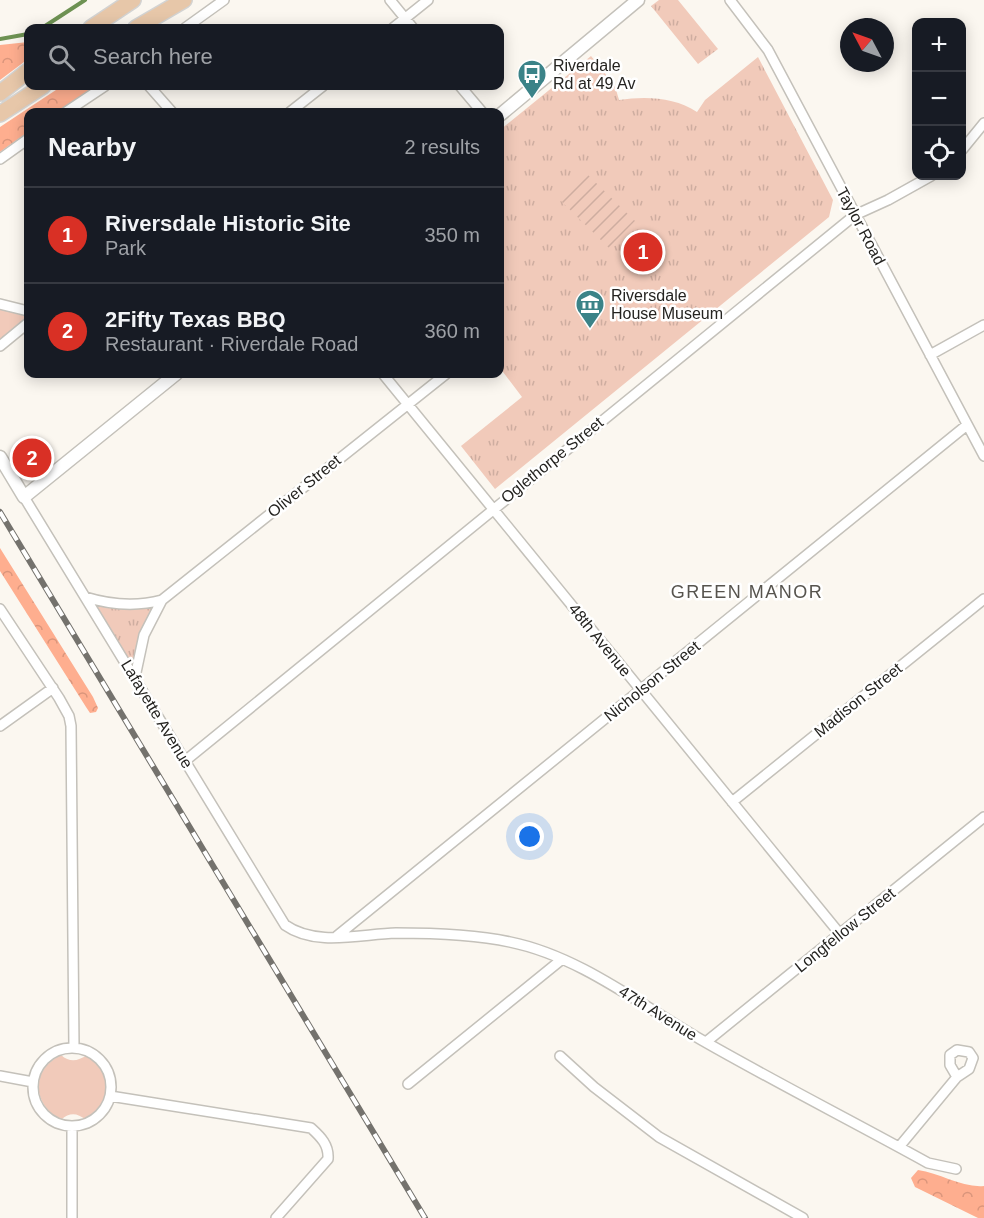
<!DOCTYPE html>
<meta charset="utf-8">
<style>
:root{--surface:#171b24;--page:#242831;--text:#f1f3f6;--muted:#9ea1a6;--line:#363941;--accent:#d93025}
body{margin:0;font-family:Helvetica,sans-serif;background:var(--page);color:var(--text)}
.controls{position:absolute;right:18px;top:18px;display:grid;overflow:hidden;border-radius:12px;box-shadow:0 3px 15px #0003}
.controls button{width:54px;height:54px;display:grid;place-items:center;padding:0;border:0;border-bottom:2px solid var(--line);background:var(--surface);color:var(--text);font:30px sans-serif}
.compass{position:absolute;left:840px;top:18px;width:54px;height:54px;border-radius:50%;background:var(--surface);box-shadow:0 3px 15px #0003;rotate:311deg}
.you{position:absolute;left:530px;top:837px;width:21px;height:21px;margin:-15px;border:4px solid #fff;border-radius:50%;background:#1a73e8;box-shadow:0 0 0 9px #1a73e833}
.badge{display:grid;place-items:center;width:39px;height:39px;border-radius:50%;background:var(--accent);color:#fff;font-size:20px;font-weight:700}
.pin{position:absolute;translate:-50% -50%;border:3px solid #fff;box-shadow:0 2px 6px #0006}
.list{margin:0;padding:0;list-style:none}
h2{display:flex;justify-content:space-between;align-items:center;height:78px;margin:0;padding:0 24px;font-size:26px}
h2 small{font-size:20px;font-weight:400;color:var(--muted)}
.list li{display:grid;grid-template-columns:39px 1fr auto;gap:18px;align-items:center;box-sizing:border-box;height:96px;padding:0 24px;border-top:2px solid var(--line)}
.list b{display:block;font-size:22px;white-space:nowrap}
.list p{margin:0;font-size:20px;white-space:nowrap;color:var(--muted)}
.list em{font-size:20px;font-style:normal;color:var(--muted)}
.icon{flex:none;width:33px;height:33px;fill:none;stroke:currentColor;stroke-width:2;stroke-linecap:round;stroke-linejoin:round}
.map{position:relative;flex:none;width:984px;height:1218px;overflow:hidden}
.search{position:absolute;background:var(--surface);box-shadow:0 3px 15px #0003;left:24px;top:24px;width:480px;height:66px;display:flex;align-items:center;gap:15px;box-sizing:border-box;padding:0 21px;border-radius:12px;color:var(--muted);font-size:22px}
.panel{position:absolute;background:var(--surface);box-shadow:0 3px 15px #0003;left:24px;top:108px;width:480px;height:270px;border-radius:12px}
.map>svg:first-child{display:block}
.grass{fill:#f1caba}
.forest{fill:url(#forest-crowns)}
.park{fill:url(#park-tufts)}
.garden{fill:url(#garden-furrows)}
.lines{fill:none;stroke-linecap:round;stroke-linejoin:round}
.stream{stroke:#6e9253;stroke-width:4}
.minor-casing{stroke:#c4c1ba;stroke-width:12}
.tertiary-casing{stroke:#c4c1ba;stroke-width:15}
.primary-casing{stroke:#d3d3d2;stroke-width:18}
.minor{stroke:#fff;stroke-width:9}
.tertiary{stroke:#fff;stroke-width:12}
.primary{stroke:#e7c7a9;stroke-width:15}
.rail-casing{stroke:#74726d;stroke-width:6}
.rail{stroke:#fff;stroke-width:4;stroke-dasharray:11;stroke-linecap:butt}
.labels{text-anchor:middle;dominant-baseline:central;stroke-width:5;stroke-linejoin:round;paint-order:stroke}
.poi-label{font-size:16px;fill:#242320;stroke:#fff;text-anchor:start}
.street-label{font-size:16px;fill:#242320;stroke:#fff}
.neighbourhood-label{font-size:18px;letter-spacing:1.5px;fill:#57544e;stroke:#fff}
</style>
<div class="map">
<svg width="984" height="1218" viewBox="0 0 984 1218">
<defs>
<pattern id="forest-crowns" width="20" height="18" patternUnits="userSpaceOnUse" patternTransform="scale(1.5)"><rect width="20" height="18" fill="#feae8f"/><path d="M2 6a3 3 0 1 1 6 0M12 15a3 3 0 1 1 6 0" fill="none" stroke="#da957b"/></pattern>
<pattern id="park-tufts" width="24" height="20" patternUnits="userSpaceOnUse" patternTransform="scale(1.5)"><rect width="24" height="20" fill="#f1caba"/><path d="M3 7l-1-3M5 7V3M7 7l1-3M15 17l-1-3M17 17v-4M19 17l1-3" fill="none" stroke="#ceada0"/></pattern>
<pattern id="garden-furrows" width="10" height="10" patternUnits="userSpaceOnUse" patternTransform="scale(1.5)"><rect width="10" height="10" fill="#f1caba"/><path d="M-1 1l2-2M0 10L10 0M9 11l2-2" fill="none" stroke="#ceada0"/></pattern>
</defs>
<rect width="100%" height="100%" fill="#fbf7f0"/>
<path class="grass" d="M 61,1055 C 70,1063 78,1061 87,1055 C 115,1073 116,1104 86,1120 C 77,1113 70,1112 61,1120 C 32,1104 30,1070 61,1055 Z"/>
<path class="forest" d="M 28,42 L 28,59 L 0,80 L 0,45 Z
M 62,86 L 95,86 L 57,112 L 28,112 L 28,132 L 0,152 L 0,127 Z
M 0,548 L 93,697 L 98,708 L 96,712 L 90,713 L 86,707 L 0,571 Z
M 918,1170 C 940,1173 962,1188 984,1186 L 984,1218 L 978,1218 L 915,1187 L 911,1178 Z"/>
<path class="park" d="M 659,0 L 678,0 L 718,49 L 698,64 L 651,6 Z
M 591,56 L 615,86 L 619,100 C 645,96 675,97 697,112 L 705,100 L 758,57 L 833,200 L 829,217 L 495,489 L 461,446 L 522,397 L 500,368 L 500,130 Z
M 0,304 L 28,311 L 28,323 L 0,346 Z
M 85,597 L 104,602 L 162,600 L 155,611 L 135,677 Z"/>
<path class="garden" d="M 586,173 L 635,221 L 609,248 L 560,200 Z"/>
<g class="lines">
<path class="stream" d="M 42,28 L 85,0
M 0,39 L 28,34"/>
<g class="minor-casing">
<path id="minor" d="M 390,0 L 413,28
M 730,0 L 768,50 L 984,456
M 185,28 L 224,0
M 393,28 L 428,0
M 149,86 L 172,112
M 460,86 L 482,112
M 66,112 L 105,86
M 290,112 L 323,86
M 962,150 L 984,123
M 0,159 L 28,139
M 0,304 L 28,311
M 0,346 L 28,323
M 930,355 L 984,325
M 383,374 L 840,934
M 24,497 L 285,925 C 316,947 361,934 396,933 C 433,933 473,934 510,942 C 579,956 639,1004 700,1039 C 775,1082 852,1121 928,1163 L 956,1169
M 85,597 C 111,605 136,607 162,600 L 446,374
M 0,609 L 59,698 L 69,716 L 71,726 L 74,1048
M 135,677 L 144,635 L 162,600
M 0,726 L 53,688
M 185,761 L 855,215 L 888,200 L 931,176
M 732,802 L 984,599
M 337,936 L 967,425
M 706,1042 L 984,817
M33 1087a39 39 0 1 1 78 0a39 39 0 1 1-78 0Z
M 560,1056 L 594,1087 L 659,1137 L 803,1218
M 0,1076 L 33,1082
M 408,1084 L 561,960
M 110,1096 L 311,1128 C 321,1137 329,1145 328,1159 L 276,1218
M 899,1147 L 957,1077 L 950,1065 L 950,1055 L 957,1050 L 969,1052 L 973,1058 L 969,1069 L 957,1077
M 72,1218 L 72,1127"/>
</g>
<g class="tertiary-casing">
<path id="tertiary" d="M 500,115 L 638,0
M 0,457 L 24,497 L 176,374"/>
</g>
<g class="primary-casing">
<path id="primary" d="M 91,28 L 133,0
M 136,28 L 184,0
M 0,93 L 28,71
M 0,114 L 43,86"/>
</g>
<use href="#minor" class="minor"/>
<use href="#tertiary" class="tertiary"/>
<use href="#primary" class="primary"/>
<g class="rail-casing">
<path id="rail" d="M 0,512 L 425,1218"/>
</g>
<use href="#rail" class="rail"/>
</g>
<defs>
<g id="bus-pin" transform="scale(1.5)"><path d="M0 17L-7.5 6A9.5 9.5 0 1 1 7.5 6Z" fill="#3b8388" stroke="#fff"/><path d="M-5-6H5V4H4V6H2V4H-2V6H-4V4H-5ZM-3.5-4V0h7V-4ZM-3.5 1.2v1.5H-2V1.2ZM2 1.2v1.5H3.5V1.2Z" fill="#fff"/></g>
<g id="museum-pin" transform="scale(1.5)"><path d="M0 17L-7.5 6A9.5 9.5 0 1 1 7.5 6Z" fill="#3b8388" stroke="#fff"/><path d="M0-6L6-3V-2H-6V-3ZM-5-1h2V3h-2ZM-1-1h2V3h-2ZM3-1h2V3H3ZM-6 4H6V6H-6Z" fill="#fff"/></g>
</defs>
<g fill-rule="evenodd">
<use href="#bus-pin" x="532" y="74"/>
<use href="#museum-pin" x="590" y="304"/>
</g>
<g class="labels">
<g class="poi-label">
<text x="553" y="65">Riverdale<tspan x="553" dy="18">Rd at 49 Av</tspan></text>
<text x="611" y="295">Riversdale<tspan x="611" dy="18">House Museum</tspan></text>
</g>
<g class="street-label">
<text transform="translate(861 226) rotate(62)">Taylor Road</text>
<text transform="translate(552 460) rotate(-39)">Oglethorpe Street</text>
<text transform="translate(304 486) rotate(-39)">Oliver Street</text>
<text transform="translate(600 640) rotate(51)">48th Avenue</text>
<text transform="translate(652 681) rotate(-39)">Nicholson Street</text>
<text transform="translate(858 700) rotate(-39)">Madison Street</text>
<text transform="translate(157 714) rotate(59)">Lafayette Avenue</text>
<text transform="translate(845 930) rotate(-39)">Longfellow Street</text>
<text transform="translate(658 1013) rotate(32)">47th Avenue</text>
</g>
<g class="neighbourhood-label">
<text x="747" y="592">GREEN MANOR</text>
</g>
</g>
</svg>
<div class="controls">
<button>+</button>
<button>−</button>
<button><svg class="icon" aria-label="locate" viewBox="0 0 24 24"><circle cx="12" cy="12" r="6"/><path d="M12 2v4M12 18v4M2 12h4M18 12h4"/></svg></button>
</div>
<svg class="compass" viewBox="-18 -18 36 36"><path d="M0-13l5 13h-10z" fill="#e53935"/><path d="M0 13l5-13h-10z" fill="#9ea1a6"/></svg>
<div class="you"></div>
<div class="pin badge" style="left:643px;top:252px">1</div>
<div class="pin badge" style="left:32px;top:458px">2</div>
<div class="search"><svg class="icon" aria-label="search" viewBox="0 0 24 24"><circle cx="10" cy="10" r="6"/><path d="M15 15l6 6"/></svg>Search here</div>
<section class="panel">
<h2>Nearby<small>2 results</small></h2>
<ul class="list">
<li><span class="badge">1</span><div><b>Riversdale Historic Site</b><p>Park</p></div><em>350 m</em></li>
<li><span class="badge">2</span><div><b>2Fifty Texas BBQ</b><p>Restaurant · Riverdale Road</p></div><em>360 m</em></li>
</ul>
</section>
</div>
